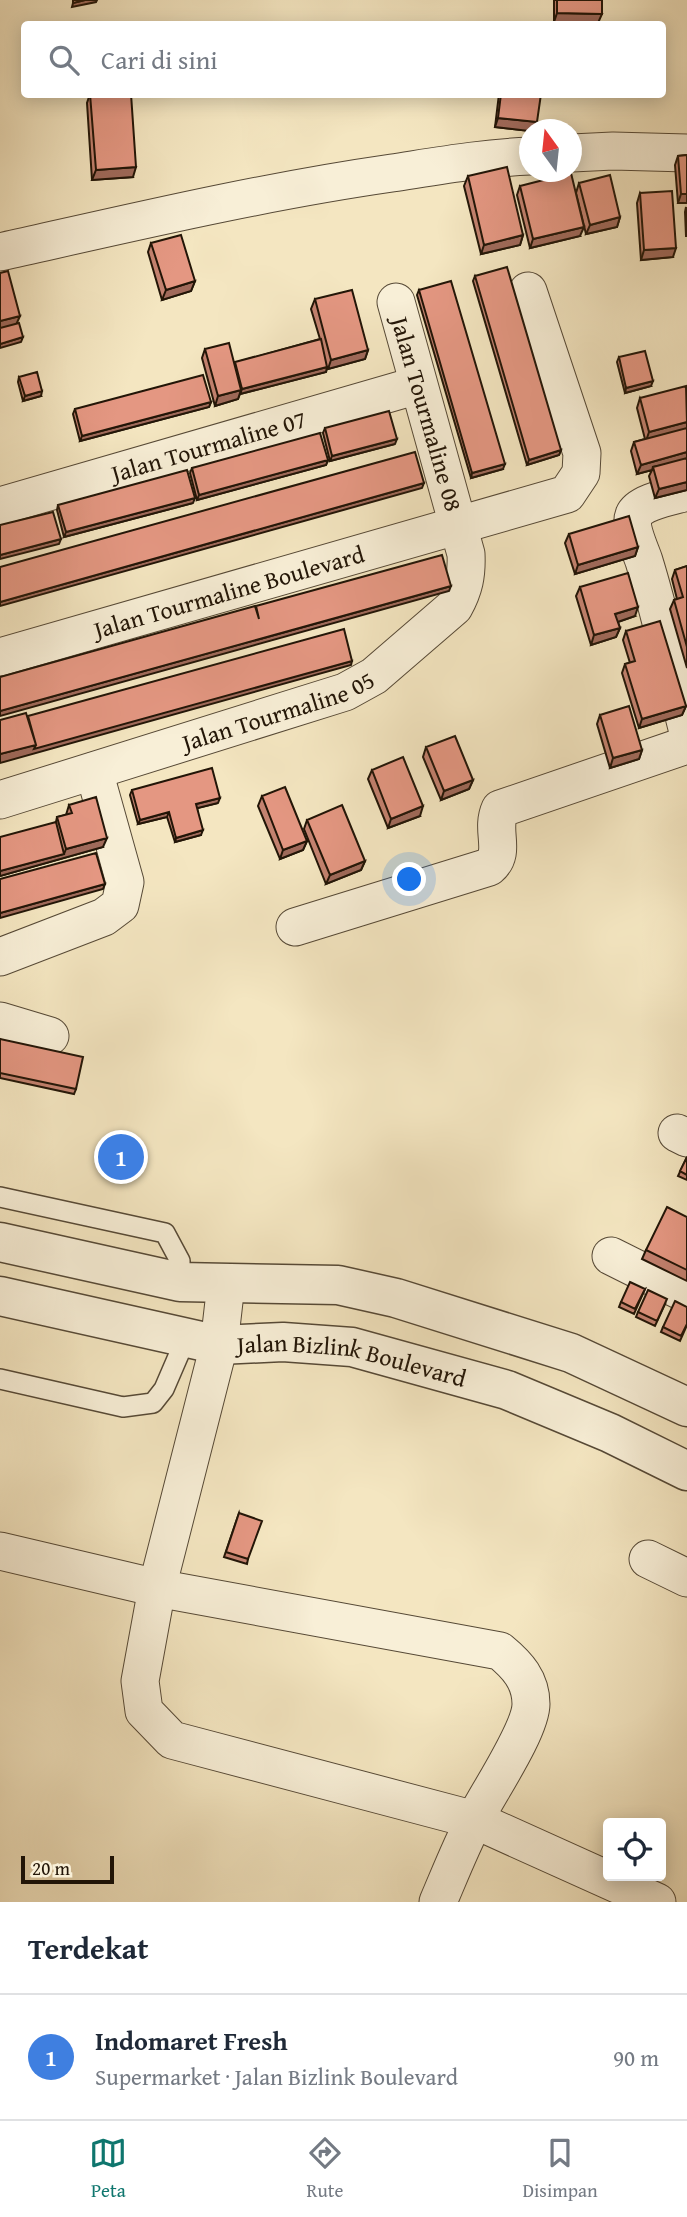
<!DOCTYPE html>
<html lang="id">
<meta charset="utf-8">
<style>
:root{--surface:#fff;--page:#f2f2f3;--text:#1f2937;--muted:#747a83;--line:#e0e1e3;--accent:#0f766e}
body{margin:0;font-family:"Gentium Book Plus",serif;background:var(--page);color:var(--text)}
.controls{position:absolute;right:21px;bottom:21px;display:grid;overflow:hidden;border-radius:7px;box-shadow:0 4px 18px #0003}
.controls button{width:63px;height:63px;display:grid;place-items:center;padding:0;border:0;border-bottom:2px solid var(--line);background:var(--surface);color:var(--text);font:35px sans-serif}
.compass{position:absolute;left:519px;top:119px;width:63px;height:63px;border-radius:50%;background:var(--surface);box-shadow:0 4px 18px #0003;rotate:345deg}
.scale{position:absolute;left:21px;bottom:18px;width:93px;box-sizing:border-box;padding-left:7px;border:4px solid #221507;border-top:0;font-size:19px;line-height:24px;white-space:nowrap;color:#221507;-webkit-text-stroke:5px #f8efd7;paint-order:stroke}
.you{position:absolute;left:410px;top:880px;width:24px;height:24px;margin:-18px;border:5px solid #fff;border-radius:50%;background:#1a73e8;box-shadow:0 0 0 10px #1a73e833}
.badge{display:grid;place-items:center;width:46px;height:46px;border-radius:50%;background:var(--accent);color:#fff;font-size:23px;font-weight:700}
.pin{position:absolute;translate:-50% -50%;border:4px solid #fff;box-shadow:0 2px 7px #0006}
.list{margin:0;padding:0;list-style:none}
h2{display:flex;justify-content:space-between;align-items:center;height:91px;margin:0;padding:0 28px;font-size:30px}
h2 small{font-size:23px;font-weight:400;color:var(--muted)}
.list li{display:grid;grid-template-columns:46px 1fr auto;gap:21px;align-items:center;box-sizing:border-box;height:126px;padding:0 28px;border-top:2px solid var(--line)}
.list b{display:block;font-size:26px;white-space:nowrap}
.list p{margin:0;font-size:23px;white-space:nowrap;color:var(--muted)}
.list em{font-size:23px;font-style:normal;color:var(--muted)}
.icon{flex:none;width:38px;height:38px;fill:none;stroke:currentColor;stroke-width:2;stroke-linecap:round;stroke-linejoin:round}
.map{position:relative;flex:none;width:687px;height:1902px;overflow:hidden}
.search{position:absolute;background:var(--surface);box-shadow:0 4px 18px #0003;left:21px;right:21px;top:21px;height:77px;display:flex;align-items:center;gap:18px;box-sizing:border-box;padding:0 24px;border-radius:7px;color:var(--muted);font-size:26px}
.sheet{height:217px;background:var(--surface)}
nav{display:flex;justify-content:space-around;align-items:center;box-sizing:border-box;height:98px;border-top:2px solid var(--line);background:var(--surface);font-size:19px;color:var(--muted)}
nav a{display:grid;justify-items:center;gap:4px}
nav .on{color:var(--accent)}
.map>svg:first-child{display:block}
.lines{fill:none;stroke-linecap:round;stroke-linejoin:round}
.service-casing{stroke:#564936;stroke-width:22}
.minor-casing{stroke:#564936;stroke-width:39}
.tertiary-casing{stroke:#564936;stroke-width:41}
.service{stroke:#f8efd7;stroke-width:19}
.minor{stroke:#f8efd7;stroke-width:37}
.tertiary{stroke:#f8efd7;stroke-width:38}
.wall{fill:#c48270;stroke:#221507;stroke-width:2}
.shaded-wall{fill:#a06a5b;stroke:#221507;stroke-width:2}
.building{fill:#e49782;stroke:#221507;stroke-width:2}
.labels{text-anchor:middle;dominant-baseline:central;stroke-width:6;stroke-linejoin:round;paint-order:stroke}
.street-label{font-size:24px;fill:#221507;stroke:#f8efd7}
</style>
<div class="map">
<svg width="687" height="1902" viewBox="0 0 687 1902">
<rect width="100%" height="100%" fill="#f4e6c1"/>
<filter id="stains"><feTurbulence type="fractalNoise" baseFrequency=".00286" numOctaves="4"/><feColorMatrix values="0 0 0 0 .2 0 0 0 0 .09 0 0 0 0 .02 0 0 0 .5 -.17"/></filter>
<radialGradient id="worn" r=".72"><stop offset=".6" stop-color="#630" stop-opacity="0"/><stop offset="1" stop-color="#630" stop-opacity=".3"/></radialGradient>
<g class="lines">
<g class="service-casing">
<path id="service" d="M 0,1197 L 165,1233 L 180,1261 L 180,1282
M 0,1379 L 123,1407 L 153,1403 L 164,1389 L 186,1338"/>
</g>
<g class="minor-casing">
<g id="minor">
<path d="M 572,153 L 613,151 L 687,153"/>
<path d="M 0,252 C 130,223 260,192 392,173 C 438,166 483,158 530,156"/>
<path d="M 687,492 C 674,496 639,502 634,515 C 629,527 640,549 644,561 C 661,616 673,672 687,728"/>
<path id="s1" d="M 0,506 L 418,385"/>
<path id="s2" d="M 0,657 L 567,494 L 581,473 L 582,453 L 528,291"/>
<path id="s3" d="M 0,800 L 345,692 L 374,676 L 454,607 C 464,589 467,575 466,554 L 396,302"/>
<path d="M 295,927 L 489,867 C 507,852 490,831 500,809 L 687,745"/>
<path d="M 0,957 L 104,917 L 120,905 L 125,882 L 94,771"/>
<path d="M 0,1021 L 50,1036"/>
<path d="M 677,1133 L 687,1138"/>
<path d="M 611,1256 L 687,1294"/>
<path d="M 226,1284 L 219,1345 L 157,1588 L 140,1681 L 144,1711 L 172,1740 L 475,1820 L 657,1902"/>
<path d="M 0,1551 L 157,1588 L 500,1651 C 517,1665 531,1680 531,1704 C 531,1730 488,1793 475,1819 C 461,1846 450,1874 438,1902"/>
<path d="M 648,1559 L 687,1578"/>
</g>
</g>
<g class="tertiary-casing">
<g id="tertiary">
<path d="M 0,1242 L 180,1282 L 338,1285 L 396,1298 L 571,1353 L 687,1407"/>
<path id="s4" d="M 0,1296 L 219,1345 L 283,1342 L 352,1347 L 507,1390 L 610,1433 L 687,1471"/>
</g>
</g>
<use href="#service" class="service"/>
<use href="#minor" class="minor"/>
<use href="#tertiary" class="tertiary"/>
</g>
<path class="wall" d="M 554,0 L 602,0 L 598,23 L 554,22 Z
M 90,94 L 133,177 L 92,180 L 87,103 Z
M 499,94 L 541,94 L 529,131 L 495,127 Z
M 687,155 L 687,203 L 678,203 L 675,165 L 678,156 Z
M 468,176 L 523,235 L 520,245 L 481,254 L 464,186 Z
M 579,183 L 620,217 L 617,227 L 586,234 L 576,193 Z
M 520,186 L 580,236 L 530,248 L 517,195 Z
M 640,193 L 673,257 L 641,260 L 637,203 Z
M 686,207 L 687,236 L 686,236 L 685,212 Z
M 151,243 L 195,281 L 191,291 L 162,300 L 148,252 Z
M 475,276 L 561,450 L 559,455 L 527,465 L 473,281 Z
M 419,290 L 503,469 L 471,478 L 417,295 Z
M 315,299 L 368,350 L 365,359 L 328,369 L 327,368 L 326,372 L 240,394 L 238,399 L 215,406 L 202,358 L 205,349 L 234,363 L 320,339 L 311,309 Z
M 619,357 L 651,386 L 625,393 L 617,362 Z
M 19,377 L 41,396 L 23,401 L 18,382 Z
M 640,398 L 687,490 L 655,498 L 649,476 L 652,470 L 637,474 L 631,451 L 634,442 L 645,439 L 637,408 Z
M 211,402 L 209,407 L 80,441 L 73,414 L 75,409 Z
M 325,428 L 395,444 L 330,461 L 323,433 Z
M 328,460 L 326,465 L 197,500 L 190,473 L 192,468 Z
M 193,503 L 64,537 L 57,510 L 58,505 Z
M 569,534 L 638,547 L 635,556 L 575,574 L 565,543 Z
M 687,566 L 687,668 L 670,609 L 674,600 L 677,599 L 672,579 L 675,570 Z
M 580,587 L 635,616 L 618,622 L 620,628 L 616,637 L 591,645 L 576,596 Z
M 626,631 L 686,706 L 682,715 L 639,728 L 622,673 L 625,664 L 630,663 L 623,640 Z
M 600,715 L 642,750 L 639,759 L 610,768 L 597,724 Z
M 426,747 L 473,780 L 469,789 L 441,800 L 423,757 Z
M 372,770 L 420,816 L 388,828 L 368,779 Z
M 132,790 L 218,803 L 197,808 L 201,835 L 175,842 L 167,817 L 138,824 L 130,795 Z
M 262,796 L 307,841 L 303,850 L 280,859 L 258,806 Z
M 69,805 L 103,847 L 0,876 L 56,822 L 57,817 L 66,815 Z
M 307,820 L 365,861 L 361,870 L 326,884 L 304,829 Z
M 0,1039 L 76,1089 L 74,1094 L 0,1078 Z
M 687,1157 L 687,1180 L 678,1176 Z
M 687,1217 L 687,1281 L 642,1259 L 646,1250 Z
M 645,1289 L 634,1314 L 619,1307 L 621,1302 Z
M 665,1304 L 655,1326 L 636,1317 L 638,1312 Z
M 687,1325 L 680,1341 L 661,1332 L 663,1327 Z
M 239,1513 L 248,1559 L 247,1564 L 224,1557 Z"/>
<path class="shaded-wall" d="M 85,0 L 97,0 L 96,2 L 72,7 L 73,3 Z
M 557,13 L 602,14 L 598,23 L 554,22 Z
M 498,118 L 537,122 L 534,130 L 529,130 L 529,131 L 495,127 Z
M 136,167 L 133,177 L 92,180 L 96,170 Z
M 681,194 L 687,194 L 687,203 L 678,203 Z
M 620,217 L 617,227 L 586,234 L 590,225 Z
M 584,227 L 580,236 L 530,248 L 533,239 Z
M 523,235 L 520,245 L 481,254 L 484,245 Z
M 676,248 L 673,257 L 641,260 L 644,250 Z
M 195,281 L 191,291 L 162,300 L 166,290 Z
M 20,316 L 16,325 L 0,329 L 0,321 Z
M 23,337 L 21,342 L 0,348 L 0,344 Z
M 368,350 L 365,359 L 328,369 L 331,360 Z
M 327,367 L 326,372 L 240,394 L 242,389 Z
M 653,381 L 651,386 L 625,393 L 626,388 Z
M 241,390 L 238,399 L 215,406 L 218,396 Z
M 42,391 L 41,396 L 23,401 L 25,396 Z
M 211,402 L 209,407 L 80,441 L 82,436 Z
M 687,422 L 687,430 L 646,441 L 649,432 Z
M 397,439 L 395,444 L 330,461 L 332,456 Z
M 561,450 L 559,455 L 527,465 L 529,460 Z
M 687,452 L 687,461 L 653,467 L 652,470 L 637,474 L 641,465 Z
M 328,460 L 326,465 L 197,500 L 199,495 Z
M 505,464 L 503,469 L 471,478 L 472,473 Z
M 687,482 L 687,490 L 655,498 L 659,489 Z
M 424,483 L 422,488 L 0,606 L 0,602 Z
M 195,498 L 193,503 L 64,537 L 66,532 Z
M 61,539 L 59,544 L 0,559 L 0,555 Z
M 638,547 L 635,556 L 575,574 L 578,565 Z
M 451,586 L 449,591 L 0,716 L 0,711 Z
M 638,607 L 635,616 L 612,624 L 615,614 Z
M 620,628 L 616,637 L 591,645 L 594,635 Z
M 352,661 L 351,665 L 0,763 L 0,754 Z
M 686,706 L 682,715 L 639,728 L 642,719 Z
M 642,750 L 639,759 L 610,768 L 613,758 Z
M 473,780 L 469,789 L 441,800 L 444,791 Z
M 220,798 L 218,803 L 194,809 L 196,804 Z
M 423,806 L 420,816 L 388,828 L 391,819 Z
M 169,812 L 167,817 L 138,824 L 140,820 Z
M 203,830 L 201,835 L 175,842 L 176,838 Z
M 107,838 L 103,847 L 0,876 L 0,871 L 64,854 L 66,849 Z
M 307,841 L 303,850 L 280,859 L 283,850 Z
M 365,861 L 361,870 L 326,884 L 330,875 Z
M 105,884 L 103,889 L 0,918 L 0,913 Z"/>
<path class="building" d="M 73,0 L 85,0 L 73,3 Z
M 557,0 L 602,0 L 602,14 L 557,13 Z
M 90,94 L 131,94 L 136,167 L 96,170 Z
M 501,94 L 541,94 L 537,122 L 498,118 Z
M 687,155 L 687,194 L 681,194 L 678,156 Z
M 507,167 L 523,235 L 484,245 L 468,176 Z
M 571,173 L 584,227 L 533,239 L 520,186 Z
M 610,175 L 620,217 L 590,225 L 579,183 Z
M 672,191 L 676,248 L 644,250 L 640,193 Z
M 181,235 L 195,281 L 166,290 L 151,243 Z
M 507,267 L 561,450 L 529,460 L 475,276 Z
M 8,271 L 20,316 L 0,321 L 0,273 Z
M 451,281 L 505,464 L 472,473 L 419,290 Z
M 352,290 L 368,350 L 331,360 L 315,299 Z
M 19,323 L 23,337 L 0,344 L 0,328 Z
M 321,339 L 327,367 L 242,389 L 235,362 Z
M 229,343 L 241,390 L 218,396 L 205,349 Z
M 645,351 L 653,381 L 626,388 L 619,357 Z
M 37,372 L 42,391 L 25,396 L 19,377 Z
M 203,375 L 211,402 L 82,436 L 75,409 Z
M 686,386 L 687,422 L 649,432 L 640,398 Z
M 389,411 L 397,439 L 332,456 L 325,428 Z
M 687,428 L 687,452 L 641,465 L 634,442 Z
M 320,433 L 328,460 L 199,495 L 192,468 Z
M 415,452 L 424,483 L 0,602 L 0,567 Z
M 687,458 L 687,482 L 659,489 L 653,467 Z
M 187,470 L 195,498 L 66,532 L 58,505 Z
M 53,512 L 61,539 L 0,555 L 0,525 Z
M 629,516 L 638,547 L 578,565 L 569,534 Z
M 442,555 L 451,586 L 0,711 L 0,677 L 255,606 L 259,619 L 256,606 Z
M 687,566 L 687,647 L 674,600 L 683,597 L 675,570 Z
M 628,573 L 638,607 L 615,614 L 620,628 L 594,635 L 580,587 Z
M 660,621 L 686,706 L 642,719 L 625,664 L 635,661 L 626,631 Z
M 344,629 L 352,661 L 34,749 L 36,745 L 28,716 Z
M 629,706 L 642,750 L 613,758 L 600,715 Z
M 26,713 L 36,745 L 0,754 L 0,720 Z
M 455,736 L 473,780 L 444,791 L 426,747 Z
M 403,757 L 423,806 L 391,819 L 372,770 Z
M 212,768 L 220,798 L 196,804 L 203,830 L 176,838 L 169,812 L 140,820 L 132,790 Z
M 285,787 L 307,841 L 283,850 L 262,796 Z
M 96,797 L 107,838 L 66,849 L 57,817 L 72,813 L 69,805 Z
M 342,805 L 365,861 L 330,875 L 307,820 Z
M 56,822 L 64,854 L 0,871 L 0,837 Z
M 96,853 L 105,884 L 0,913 L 0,879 Z
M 0,1039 L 83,1057 L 76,1089 L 0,1073 Z
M 687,1157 L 687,1175 L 680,1171 Z
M 667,1207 L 687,1217 L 687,1270 L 646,1250 Z
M 630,1282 L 645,1289 L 635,1309 L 621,1302 Z
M 648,1290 L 667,1299 L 657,1321 L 638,1312 Z
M 675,1301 L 687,1307 L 687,1324 L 681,1336 L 663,1327 Z
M 239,1513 L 262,1521 L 248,1559 L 226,1552 Z"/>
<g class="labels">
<g class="street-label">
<text transform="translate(427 414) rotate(74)">Jalan Tourmaline 08</text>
<text stroke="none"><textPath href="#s1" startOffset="217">Jalan Tourmaline 07</textPath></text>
<text stroke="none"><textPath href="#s2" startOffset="238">Jalan Tourmaline Boulevard</textPath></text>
<text stroke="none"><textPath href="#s3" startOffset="292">Jalan Tourmaline 05</textPath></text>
<text stroke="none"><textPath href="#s4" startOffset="359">Jalan Bizlink Boulevard</textPath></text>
</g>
</g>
<rect width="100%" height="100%" filter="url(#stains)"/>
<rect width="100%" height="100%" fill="url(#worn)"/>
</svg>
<div class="controls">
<button><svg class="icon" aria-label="locate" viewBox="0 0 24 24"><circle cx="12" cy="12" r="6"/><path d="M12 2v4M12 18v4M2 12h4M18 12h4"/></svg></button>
</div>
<svg class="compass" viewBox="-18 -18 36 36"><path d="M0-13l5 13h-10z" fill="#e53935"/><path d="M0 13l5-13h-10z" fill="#747a83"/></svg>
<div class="scale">20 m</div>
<div class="you"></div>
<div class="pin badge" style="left:121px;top:1157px;background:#3f7fe0">1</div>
<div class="search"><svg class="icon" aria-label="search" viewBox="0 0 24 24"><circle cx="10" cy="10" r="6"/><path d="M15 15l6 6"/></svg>Cari di sini</div>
</div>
<section class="sheet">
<h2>Terdekat<small></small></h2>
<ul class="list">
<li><span class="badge" style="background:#3f7fe0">1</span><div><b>Indomaret Fresh</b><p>Supermarket · Jalan Bizlink Boulevard</p></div><em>90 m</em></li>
</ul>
</section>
<nav>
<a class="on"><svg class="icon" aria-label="map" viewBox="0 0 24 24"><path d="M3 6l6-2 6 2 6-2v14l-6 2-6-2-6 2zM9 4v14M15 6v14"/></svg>Peta</a>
<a><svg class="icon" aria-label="directions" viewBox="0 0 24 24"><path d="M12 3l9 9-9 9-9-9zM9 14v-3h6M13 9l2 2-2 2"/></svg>Rute</a>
<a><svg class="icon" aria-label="saved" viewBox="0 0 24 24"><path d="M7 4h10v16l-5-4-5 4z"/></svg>Disimpan</a>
</nav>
